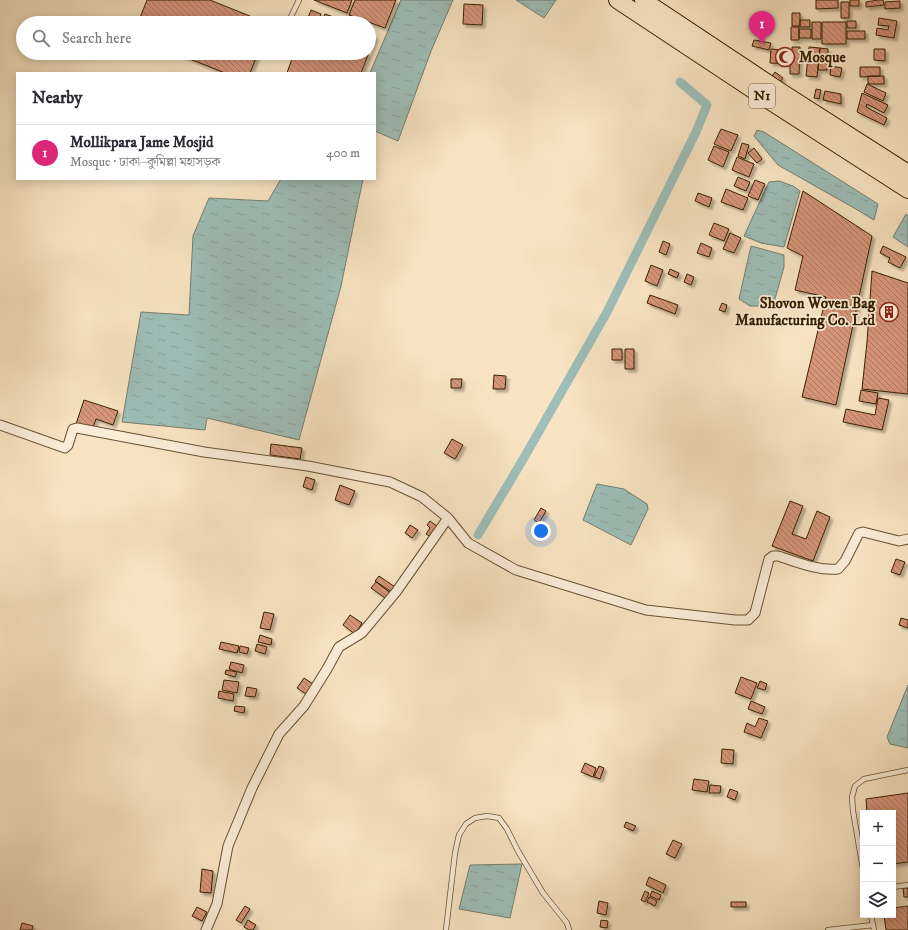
<!DOCTYPE html>
<meta charset="utf-8">
<style>
:root{--surface:#fff;--page:#f7f7f7;--text:#2b2b33;--muted:#7c7c81;--line:#e1e1e2;--accent:#db2777}
body{margin:0;font-family:"IM FELL DW Pica","Noto Serif Bengali",serif;background:var(--page);color:var(--text)}
.controls{position:absolute;right:12px;bottom:12px;display:grid;overflow:hidden;border-radius:0px;box-shadow:0 2px 10px #0003}
.controls button{width:36px;height:36px;display:grid;place-items:center;padding:0;border:0;border-bottom:1px solid var(--line);background:var(--surface);color:var(--text);font:20px sans-serif}
.you{position:absolute;left:541px;top:531px;width:14px;height:14px;margin:-10px;border:3px solid #fff;border-radius:50%;background:#1a73e8;box-shadow:0 0 0 6px #1a73e833}
.badge{display:grid;place-items:center;width:26px;height:26px;border-radius:50%;background:var(--accent);color:#fff;font-size:13px;font-weight:700}
.pin{position:absolute;translate:-50% -33px;filter:drop-shadow(0 1px 2px #0008)}
.pin::after{content:'';position:absolute;top:21px;width:14px;height:12px;background:inherit;clip-path:polygon(0 0,100% 0,50% 100%)}
.list{margin:0;padding:0;list-style:none}
h2{display:flex;justify-content:space-between;align-items:center;height:52px;margin:0;padding:0 16px;font-size:17px}
h2 small{font-size:13px;font-weight:400;color:var(--muted)}
.list li{display:grid;grid-template-columns:26px 1fr auto;gap:12px;align-items:center;box-sizing:border-box;height:56px;padding:0 16px;border-top:1px solid var(--line)}
.list b{display:block;font-size:15px;white-space:nowrap}
.list p{margin:0;font-size:13px;white-space:nowrap;color:var(--muted)}
.list em{font-size:13px;font-style:normal;color:var(--muted)}
.icon{flex:none;width:22px;height:22px;fill:none;stroke:currentColor;stroke-width:2;stroke-linecap:round;stroke-linejoin:round}
.map{position:relative;flex:none;width:908px;height:930px;overflow:hidden}
.search{position:absolute;background:var(--surface);box-shadow:0 2px 10px #0003;left:16px;top:16px;width:360px;height:44px;display:flex;align-items:center;gap:10px;box-sizing:border-box;padding:0 14px;border-radius:22px;color:var(--muted);font-size:15px}
.panel{position:absolute;background:var(--surface);box-shadow:0 2px 10px #0003;left:16px;top:72px;width:360px;height:108px;border-radius:0px}
.map>svg:first-child{display:block}
.water{fill:url(#water-ripples);stroke:#757f6e}
.lines{fill:none;stroke-linecap:round;stroke-linejoin:round}
.canal{stroke:#9ebeb8;stroke-width:9}
.building{fill:url(#building-back-hatch);stroke:#382100;filter:url(#shadow)}
.lane-casing{stroke:#685231;stroke-width:6}
.street-casing{stroke:#685231;stroke-width:11}
.highway-casing{stroke:#382100;stroke-width:18}
.lane{stroke:#faedd8;stroke-width:4.5}
.street{stroke:#faedd8;stroke-width:9}
.highway{stroke:#f8e4c3;stroke-width:16}
.labels{text-anchor:middle;dominant-baseline:central;stroke-width:3.5;stroke-linejoin:round;paint-order:stroke}
.shield{fill:#faedd8;stroke:#725e41;stroke-width:1}
.shield-label{font-size:14px;font-weight:bold;fill:#382100}
.poi-label{font-size:15px;font-weight:bold;fill:#382100;stroke:#faedd8;text-anchor:start}
</style>
<div class="map">
<svg width="908" height="930" viewBox="0 0 908 930">
<defs>
<pattern id="water-ripples" width="26" height="14" patternUnits="userSpaceOnUse"><rect width="26" height="14" fill="#9ebeb8"/><path d="M2 4q2-2 4 0t4 0M15 11q2-2 4 0t4 0" fill="none" stroke="#89a39c"/></pattern>
<pattern id="building-back-hatch" width="6" height="6" patternUnits="userSpaceOnUse"><rect width="6" height="6" fill="#d7967b"/><path d="M-1 5l2 2M0 0l6 6M5-1l2 2" fill="none" stroke="#af7a62"/></pattern>
<filter id="shadow"><feDropShadow dx="3" dy="3" stdDeviation="1" flood-color="#0004"/></filter>
</defs>
<rect width="100%" height="100%" fill="#f8e4c3"/>
<filter id="stains"><feTurbulence type="fractalNoise" baseFrequency=".005" numOctaves="4"/><feColorMatrix values="0 0 0 0 .2 0 0 0 0 .09 0 0 0 0 .02 0 0 0 .5 -.17"/></filter>
<radialGradient id="worn" r=".72"><stop offset=".6" stop-color="#630" stop-opacity="0"/><stop offset="1" stop-color="#630" stop-opacity=".3"/></radialGradient>
<path class="water" d="M 401,0 L 453,0 L 431,51 L 398,141 L 375,131 L 375,73 L 370,73 Z
M 516,0 L 556,0 L 544,18 Z
M 757,130 L 764,132 L 878,204 L 874,220 L 854,208 L 778,165 L 754,136 Z
M 281,179 L 363,179 L 341,286 L 299,440 L 207,418 L 205,430 L 122,422 L 141,312 L 189,315 L 193,236 L 209,198 L 268,201 Z
M 779,181 L 793,186 L 800,191 L 784,247 L 761,243 L 744,236 L 769,182 Z
M 906,214 L 908,216 L 908,247 L 893,237 Z
M 751,246 L 784,255 L 784,267 L 773,306 L 750,306 L 739,299 Z
M 597,484 L 624,489 L 647,504 L 648,509 L 631,545 L 583,520 Z
M 908,685 L 908,748 L 890,744 L 887,737 Z
M 522,864 L 510,918 L 459,909 L 470,865 Z"/>
<g class="lines">
<path class="canal" d="M 478,535 L 525,456 L 607,312 L 696,132 L 707,105 L 680,82"/>
</g>
<path class="building" d="M 147,0 L 210,0 L 267,23 L 138,23 Z
M 314,0 L 352,0 L 347,13 Z
M 355,0 L 396,0 L 385,28 L 349,15 Z
M 816,0 L 838,0 L 838,8 L 816,9 Z
M 850,0 L 859,0 L 859,6 L 850,6 Z
M 878,0 L 883,0 L 884,5 L 866,7 L 866,2 Z
M 900,1 L 900,8 L 885,9 L 885,2 Z
M 841,2 L 849,2 L 849,18 L 841,18 Z
M 464,4 L 483,5 L 482,25 L 463,24 Z
M 311,10 L 321,14 L 317,23 L 306,23 Z
M 792,13 L 800,13 L 800,26 L 792,26 Z
M 325,14 L 339,19 L 337,23 L 321,23 Z
M 879,18 L 897,21 L 894,38 L 876,35 L 877,28 L 888,30 L 889,26 L 878,25 Z
M 800,20 L 810,20 L 810,27 L 800,27 Z
M 847,21 L 856,21 L 856,28 L 847,28 Z
M 812,22 L 821,22 L 821,39 L 812,39 Z
M 822,22 L 846,22 L 846,44 L 822,44 Z
M 791,27 L 799,27 L 799,40 L 791,40 Z
M 799,29 L 811,29 L 811,38 L 799,38 Z
M 847,31 L 865,31 L 865,39 L 847,39 Z
M 369,35 L 375,37 L 361,73 L 287,73 L 294,53 L 369,53 Z
M 754,40 L 771,43 L 769,50 L 752,46 Z
M 792,47 L 800,47 L 799,74 L 790,74 L 790,64 L 770,63 L 771,49 L 792,51 Z
M 809,47 L 820,48 L 817,77 L 806,76 Z
M 820,48 L 828,49 L 827,70 L 818,70 Z
M 874,49 L 885,49 L 885,61 L 874,60 Z
M 175,53 L 258,53 L 250,73 L 225,73 Z
M 831,66 L 842,68 L 840,77 L 830,75 Z
M 860,67 L 880,67 L 880,76 L 860,77 Z
M 775,72 L 783,78 L 777,86 L 769,80 Z
M 868,76 L 884,76 L 884,84 L 868,84 Z
M 867,84 L 886,93 L 883,101 L 864,92 Z
M 816,89 L 821,90 L 819,99 L 814,98 Z
M 825,91 L 841,94 L 841,104 L 823,100 Z
M 862,93 L 888,105 L 884,113 L 867,104 L 866,107 L 887,118 L 884,125 L 857,112 Z
M 721,129 L 738,135 L 731,151 L 714,144 Z
M 742,143 L 749,145 L 745,159 L 738,156 Z
M 714,146 L 729,152 L 723,167 L 708,160 Z
M 754,148 L 762,159 L 757,163 L 748,153 Z
M 737,157 L 754,164 L 749,177 L 732,170 Z
M 738,177 L 750,182 L 746,191 L 734,186 Z
M 755,180 L 765,184 L 758,200 L 748,196 Z
M 726,189 L 748,198 L 743,210 L 721,202 Z
M 803,191 L 872,236 L 836,405 L 802,397 L 826,297 L 795,290 L 803,256 L 787,248 Z
M 698,193 L 712,198 L 709,207 L 695,201 Z
M 714,223 L 729,229 L 724,241 L 709,235 Z
M 730,233 L 741,238 L 734,253 L 723,249 Z
M 663,241 L 670,244 L 666,255 L 659,252 Z
M 701,243 L 712,248 L 709,257 L 697,253 Z
M 883,246 L 906,257 L 900,268 L 888,262 L 890,258 L 880,253 Z
M 651,265 L 663,270 L 657,286 L 645,281 Z
M 670,269 L 679,273 L 677,278 L 668,274 Z
M 872,271 L 908,283 L 908,394 L 862,389 L 867,342 Z
M 687,274 L 694,277 L 691,285 L 684,282 Z
M 650,295 L 678,305 L 675,314 L 647,303 Z
M 722,303 L 727,305 L 725,312 L 719,310 Z
M 612,349 L 622,349 L 622,360 L 612,360 Z
M 625,349 L 634,349 L 634,369 L 625,369 Z
M 494,375 L 506,376 L 505,389 L 493,389 Z
M 451,379 L 462,379 L 461,388 L 451,388 Z
M 861,390 L 878,393 L 876,404 L 859,401 Z
M 878,398 L 889,400 L 882,430 L 843,422 L 846,409 L 875,415 Z
M 84,400 L 118,411 L 113,425 L 96,419 L 92,430 L 76,424 Z
M 452,439 L 463,445 L 455,459 L 444,453 Z
M 271,444 L 302,448 L 300,459 L 270,455 Z
M 306,477 L 315,480 L 312,490 L 303,487 Z
M 340,485 L 355,491 L 349,505 L 335,500 Z
M 790,501 L 803,506 L 792,534 L 806,539 L 817,511 L 830,517 L 813,561 L 772,546 Z
M 541,508 L 546,511 L 539,523 L 534,520 Z
M 430,521 L 438,527 L 431,537 L 426,534 L 430,528 L 427,525 Z
M 410,525 L 418,530 L 412,538 L 405,533 Z
M 896,559 L 905,562 L 900,575 L 891,572 Z
M 379,576 L 395,587 L 392,592 L 375,581 Z
M 376,582 L 392,594 L 388,600 L 371,588 Z
M 264,612 L 274,614 L 270,630 L 260,628 Z
M 350,615 L 362,623 L 355,634 L 343,625 Z
M 901,618 L 908,620 L 908,628 L 899,625 Z
M 260,635 L 272,639 L 271,645 L 258,642 Z
M 221,642 L 239,646 L 237,653 L 219,649 Z
M 257,644 L 267,647 L 265,654 L 255,651 Z
M 240,646 L 249,648 L 247,654 L 239,652 Z
M 231,662 L 244,665 L 242,673 L 229,669 Z
M 226,670 L 237,672 L 235,677 L 225,674 Z
M 741,677 L 757,683 L 751,699 L 735,693 Z
M 304,678 L 313,684 L 306,694 L 297,688 Z
M 224,680 L 239,682 L 237,693 L 222,690 Z
M 760,681 L 767,684 L 765,690 L 757,688 Z
M 247,687 L 257,689 L 255,697 L 245,696 Z
M 219,691 L 234,694 L 233,701 L 218,698 Z
M 751,701 L 765,707 L 762,714 L 748,709 Z
M 235,706 L 245,707 L 244,713 L 234,711 Z
M 759,718 L 768,721 L 761,738 L 744,732 L 747,723 L 755,727 Z
M 722,749 L 734,750 L 733,764 L 721,763 Z
M 585,763 L 596,768 L 593,777 L 581,772 Z
M 599,766 L 604,768 L 600,779 L 594,777 Z
M 694,779 L 709,781 L 707,792 L 692,790 Z
M 710,785 L 721,786 L 720,793 L 709,793 Z
M 730,789 L 738,792 L 735,800 L 727,797 Z
M 908,793 L 908,862 L 893,864 L 893,813 L 867,813 L 866,799 Z
M 626,822 L 636,826 L 633,831 L 624,827 Z
M 673,840 L 682,844 L 675,858 L 666,854 Z
M 202,869 L 213,871 L 211,893 L 200,892 Z
M 649,877 L 666,885 L 663,893 L 646,885 Z
M 903,888 L 908,888 L 908,897 L 904,897 Z
M 645,891 L 649,893 L 645,902 L 641,900 Z
M 652,891 L 661,895 L 659,900 L 650,896 Z
M 649,897 L 657,901 L 655,906 L 647,902 Z
M 599,901 L 608,903 L 606,915 L 597,913 Z
M 731,902 L 746,902 L 746,907 L 731,907 Z
M 245,906 L 250,909 L 241,923 L 236,920 Z
M 908,906 L 908,930 L 886,930 L 884,915 L 893,915 L 893,908 Z
M 197,907 L 207,912 L 202,921 L 192,916 Z
M 248,920 L 256,925 L 253,930 L 249,930 L 244,927 Z
M 601,920 L 608,921 L 607,928 L 600,927 Z
M 22,923 L 33,926 L 32,930 L 20,930 Z"/>
<g class="lines">
<g class="lane-casing">
<path id="lane" d="M 288,23 L 299,0
M 863,869 L 853,811 L 852,797 L 855,786 L 864,779 L 908,770
M 893,887 L 908,885
M 871,915 L 874,930
M 446,930 L 455,853 L 459,835 L 466,824 L 475,818 L 487,816 L 499,818 L 507,829 L 518,851 L 543,893 L 567,923 L 569,930
M 828,930 L 873,925"/>
</g>
<g class="street-casing">
<path id="street" d="M 0,425 L 65,448 L 68,445 L 73,429 L 77,428 L 204,452 L 308,466 L 390,482 L 422,497 L 448,518 L 468,543 L 516,570 L 646,610 L 735,620 L 748,620 L 755,613 L 769,559 L 773,556 L 778,556 C 797,562 818,571 838,569 L 845,561 L 859,533 L 863,532 L 899,541 L 908,539
M 206,930 L 217,904 L 228,846 L 252,788 L 279,734 L 304,706 L 327,669 L 339,647 L 362,633 L 396,592 L 448,518"/>
</g>
<g class="highway-casing">
<path id="highway" d="M 617,0 L 768,100 L 908,190
M 643,0 L 783,93 L 908,173"/>
</g>
<use href="#lane" class="lane"/>
<use href="#street" class="street"/>
<use href="#highway" class="highway"/>
</g>
<defs>
<g id="mosque-ring" transform="scale(1)"><circle r="9.5" fill="#faedd8" stroke="#8f2418" stroke-width="1.5"/><path d="M3.5-4.9A6 6 0 1 0 3.5 4.9A5 5 0 1 1 3.5-4.9Z" fill="#8f2418"/></g>
<g id="building-ring" transform="scale(1)"><circle r="9.5" fill="#faedd8" stroke="#8f2418" stroke-width="1.5"/><path d="M-4-6H4V6H1V3H-1V6H-4ZM-2.5-4.3h1.7v1.8h-1.7ZM.8-4.3h1.7v1.8H.8ZM-2.5-1h1.7V.8h-1.7ZM.8-1h1.7V.8H.8Z" fill="#8f2418"/></g>
</defs>
<g fill-rule="evenodd">
<use href="#mosque-ring" x="785" y="57"/>
<use href="#building-ring" x="889" y="312"/>
</g>
<g class="labels">
<rect class="shield" x="749" y="84" width="26" height="24" rx="3"/>
<g class="shield-label">
<text x="762" y="96">N1</text>
</g>
<g class="poi-label">
<text x="799" y="57">Mosque</text>
<text x="875" y="303" text-anchor="end">Shovon Woven Bag<tspan x="875" dy="17">Manufacturing Co. Ltd</tspan></text>
</g>
</g>
<rect width="100%" height="100%" filter="url(#stains)"/>
<rect width="100%" height="100%" fill="url(#worn)"/>
</svg>
<div class="controls">
<button>+</button>
<button>−</button>
<button><svg class="icon" aria-label="layers" viewBox="0 0 24 24"><path d="M12 4l9 5-9 5-9-5zM3 14l9 5 9-5"/></svg></button>
</div>
<div class="you"></div>
<div class="pin badge" style="left:762px;top:44px">1</div>
<div class="search"><svg class="icon" aria-label="search" viewBox="0 0 24 24"><circle cx="10" cy="10" r="6"/><path d="M15 15l6 6"/></svg>Search here</div>
<section class="panel">
<h2>Nearby<small></small></h2>
<ul class="list">
<li><span class="badge">1</span><div><b>Mollikpara Jame Mosjid</b><p>Mosque · ঢাকা–কুমিল্লা মহাসড়ক</p></div><em>400 m</em></li>
</ul>
</section>
</div>
